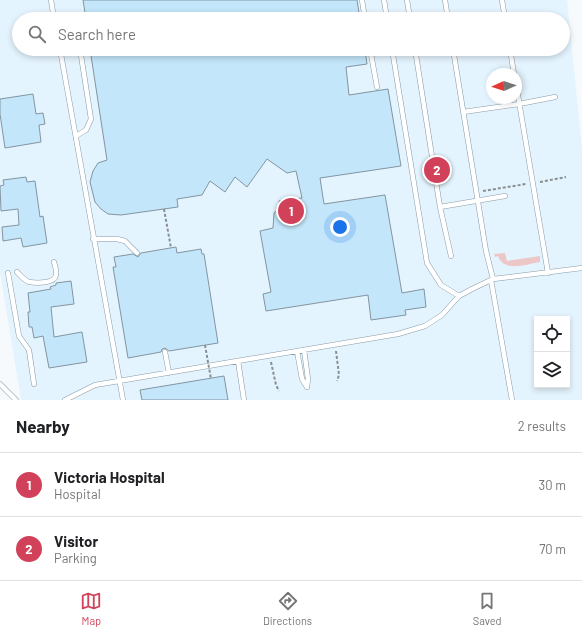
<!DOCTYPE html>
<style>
:root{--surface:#fff;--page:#f6f6f6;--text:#202124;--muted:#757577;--line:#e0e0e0;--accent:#d1415a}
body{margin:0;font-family:Barlow,sans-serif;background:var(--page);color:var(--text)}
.controls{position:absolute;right:12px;bottom:12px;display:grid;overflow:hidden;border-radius:0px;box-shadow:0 2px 6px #0003}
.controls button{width:36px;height:36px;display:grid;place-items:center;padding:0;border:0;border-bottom:1px solid var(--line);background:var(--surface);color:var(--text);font:20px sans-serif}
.compass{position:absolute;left:486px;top:68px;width:36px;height:36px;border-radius:50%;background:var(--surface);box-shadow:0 2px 6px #0003;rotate:267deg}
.you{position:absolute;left:340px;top:227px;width:14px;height:14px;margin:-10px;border:3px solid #fff;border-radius:50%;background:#1a73e8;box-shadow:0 0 0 6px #1a73e833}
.badge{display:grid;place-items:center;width:26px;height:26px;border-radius:50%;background:var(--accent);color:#fff;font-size:13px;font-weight:700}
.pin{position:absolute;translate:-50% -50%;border:2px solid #fff;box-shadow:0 1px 4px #0006}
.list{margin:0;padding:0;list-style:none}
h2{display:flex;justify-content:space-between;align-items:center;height:52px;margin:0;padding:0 16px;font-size:17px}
h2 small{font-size:13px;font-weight:400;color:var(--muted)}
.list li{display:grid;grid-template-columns:26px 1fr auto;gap:12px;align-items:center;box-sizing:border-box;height:64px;padding:0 16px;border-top:1px solid var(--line)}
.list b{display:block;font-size:15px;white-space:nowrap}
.list p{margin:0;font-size:13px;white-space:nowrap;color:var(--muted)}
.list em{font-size:13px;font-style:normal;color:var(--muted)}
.icon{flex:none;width:22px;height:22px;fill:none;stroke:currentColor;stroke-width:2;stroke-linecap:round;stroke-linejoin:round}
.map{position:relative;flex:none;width:582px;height:400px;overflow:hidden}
.search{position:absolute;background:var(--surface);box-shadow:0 2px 6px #0003;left:12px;right:12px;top:12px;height:44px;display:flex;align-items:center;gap:10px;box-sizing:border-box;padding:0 14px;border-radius:22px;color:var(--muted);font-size:15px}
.sheet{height:180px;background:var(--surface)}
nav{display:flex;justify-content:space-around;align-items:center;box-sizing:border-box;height:56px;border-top:1px solid var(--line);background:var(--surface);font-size:11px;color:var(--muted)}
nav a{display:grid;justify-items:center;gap:2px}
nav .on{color:var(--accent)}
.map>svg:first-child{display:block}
.built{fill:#e4f4fe;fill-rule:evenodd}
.green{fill:#edc6c8}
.building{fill:#c3e6fa;stroke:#8395a0}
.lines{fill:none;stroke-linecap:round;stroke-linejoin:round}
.lane-casing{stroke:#899ba6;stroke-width:5.5}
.path{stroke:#898f92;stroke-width:2;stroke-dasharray:3 2;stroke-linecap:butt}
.lane{stroke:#fff;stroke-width:4.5}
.path-bridge{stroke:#898f92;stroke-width:2;stroke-dasharray:3 2;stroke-linecap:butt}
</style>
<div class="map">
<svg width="582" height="400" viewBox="0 0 582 400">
<rect width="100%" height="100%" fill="#f6fafc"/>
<path class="built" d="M 0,0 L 567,0 L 582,148 L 582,400 L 21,400 L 0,273 ZM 19,19 L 563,19 L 563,49 L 19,49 ZM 492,74 L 516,74 L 516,98 L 492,98 ZM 537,319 L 567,319 L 567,385 L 537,385 Z"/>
<path class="green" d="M 505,253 L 507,261 L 540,256 L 540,262 C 527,264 504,273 498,256 L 495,257 L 494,254 Z"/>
<path class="building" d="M 83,0 L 357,0 L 360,19 L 86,19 Z
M 90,49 L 365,49 L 367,64 L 346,67 L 349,95 L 388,89 L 401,166 L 320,178 L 324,204 L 385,195 L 402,293 L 424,289 L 426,307 L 405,310 L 406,315 L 371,320 L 368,295 L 266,311 L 263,294 L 271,292 L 260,231 L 273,228 L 274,213 L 280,208 L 279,201 L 302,198 L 296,171 L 287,173 L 267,159 L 247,187 L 235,177 L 225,192 L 210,181 L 202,195 L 177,199 L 178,207 L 121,215 L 108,214 L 101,209 L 95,202 L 90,182 L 93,171 L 98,163 L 107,160 Z
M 33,94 L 36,114 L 43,113 L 45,124 L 39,125 L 41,142 L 5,148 L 0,114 L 0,99 Z
M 26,177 L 27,182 L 35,181 L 40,217 L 43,216 L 47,243 L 23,247 L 21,238 L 3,241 L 2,227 L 19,225 L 18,209 L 1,211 L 0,186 L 4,185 L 3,180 Z
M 176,247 L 177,253 L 201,249 L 202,254 L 204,254 L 218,343 L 169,351 L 165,348 L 162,349 L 161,352 L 128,358 L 113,267 L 116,267 L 114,257 L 133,254 L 138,257 L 141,253 Z
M 71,281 L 74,304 L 51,307 L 54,337 L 82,332 L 87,362 L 49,368 L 43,336 L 34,338 L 32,327 L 29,327 L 28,312 L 30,312 L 28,293 L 51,289 L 50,287 L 56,285 L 56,283 Z
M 224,376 L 228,400 L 142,400 L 140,390 Z"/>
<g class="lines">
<g class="lane-casing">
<path id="lane" d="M 51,0 L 54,19
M 362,0 L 365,19
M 384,0 L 387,19
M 407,0 L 410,19
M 445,0 L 448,19
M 502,0 L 505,19
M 60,49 L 123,400
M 370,49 L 371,54 L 392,50
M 392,49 L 427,263 L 441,285 L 459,296
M 415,49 L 440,207 L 451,256
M 453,49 L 486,251 L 493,279
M 510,49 L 514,74
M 371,54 L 377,87
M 516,84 L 548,273
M 463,112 L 519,104 L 555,97
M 76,136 L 86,130 L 91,119 L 80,49
M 440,207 L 505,196
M 93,239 L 117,239 L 125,241 L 137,253
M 17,272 C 20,275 24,280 29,282 C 36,283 55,284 56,275 C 57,271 55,266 54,262
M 8,273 L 19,336 L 29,350 L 34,384
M 491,280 L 512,400
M 304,350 L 308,379 L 307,387
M 297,351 L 302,379 L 307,387
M 165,352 L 169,373
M 238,361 L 244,400
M 0,384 L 16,400
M 65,400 L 95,385 L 398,334 L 425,326 L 442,315 L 459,296 L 474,288 L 493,279 L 582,268"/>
</g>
<path class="path" d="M 540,182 L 566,177
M 483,191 L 526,184
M 164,209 L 171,248
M 336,351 L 339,375 L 337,381
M 271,362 L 276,385 L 279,391"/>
<use href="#lane" class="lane"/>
<path class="path-bridge" d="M 205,345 L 211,379"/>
</g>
</svg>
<div class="controls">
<button><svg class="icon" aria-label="locate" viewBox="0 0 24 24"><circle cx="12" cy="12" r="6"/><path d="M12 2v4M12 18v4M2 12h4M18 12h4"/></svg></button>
<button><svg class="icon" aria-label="layers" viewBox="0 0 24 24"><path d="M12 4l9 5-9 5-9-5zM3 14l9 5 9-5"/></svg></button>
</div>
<svg class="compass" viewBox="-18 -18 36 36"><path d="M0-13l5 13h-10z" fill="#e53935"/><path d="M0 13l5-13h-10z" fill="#757577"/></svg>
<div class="you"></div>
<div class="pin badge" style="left:291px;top:211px">1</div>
<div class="pin badge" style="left:437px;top:170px">2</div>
<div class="search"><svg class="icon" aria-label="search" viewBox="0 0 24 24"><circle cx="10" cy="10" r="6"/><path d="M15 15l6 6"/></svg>Search here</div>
</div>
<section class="sheet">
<h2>Nearby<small>2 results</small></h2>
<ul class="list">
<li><span class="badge">1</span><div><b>Victoria Hospital</b><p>Hospital</p></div><em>30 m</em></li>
<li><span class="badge">2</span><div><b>Visitor</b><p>Parking</p></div><em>70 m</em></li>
</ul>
</section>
<nav>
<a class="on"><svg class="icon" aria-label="map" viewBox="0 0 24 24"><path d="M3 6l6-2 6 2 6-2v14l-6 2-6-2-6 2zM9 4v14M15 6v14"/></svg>Map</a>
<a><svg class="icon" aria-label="directions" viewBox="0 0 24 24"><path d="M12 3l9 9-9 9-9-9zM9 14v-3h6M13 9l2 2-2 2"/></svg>Directions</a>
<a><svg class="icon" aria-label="saved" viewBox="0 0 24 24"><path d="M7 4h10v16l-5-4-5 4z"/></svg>Saved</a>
</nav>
